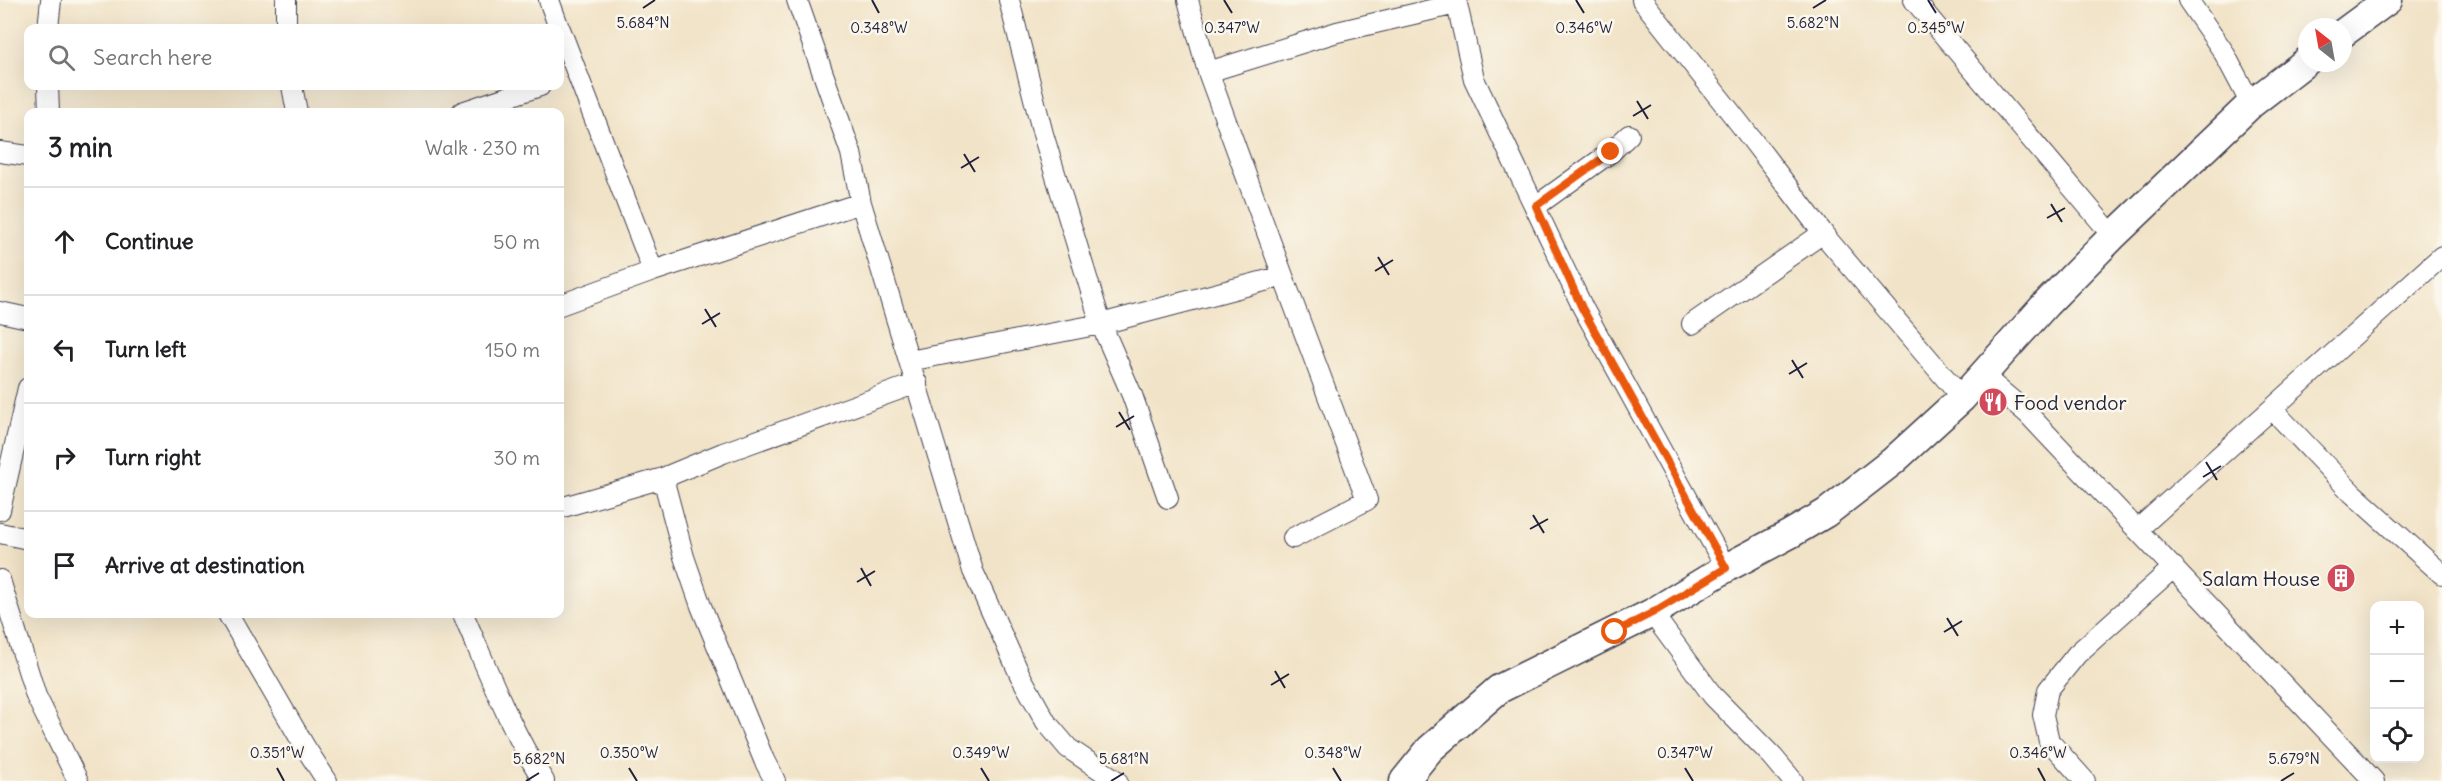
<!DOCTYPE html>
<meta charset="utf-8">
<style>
:root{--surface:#fff;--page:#f6f6f6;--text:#202124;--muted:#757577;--line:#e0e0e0}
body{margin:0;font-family:Delius,sans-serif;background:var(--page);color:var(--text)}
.controls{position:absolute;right:18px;bottom:18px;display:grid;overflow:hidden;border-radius:12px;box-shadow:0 6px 24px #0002}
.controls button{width:54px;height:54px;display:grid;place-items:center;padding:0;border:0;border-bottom:2px solid var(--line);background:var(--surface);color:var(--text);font:30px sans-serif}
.compass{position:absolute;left:2298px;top:18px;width:54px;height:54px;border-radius:50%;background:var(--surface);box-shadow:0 6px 24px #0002;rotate:329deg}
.stop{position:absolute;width:18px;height:18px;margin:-14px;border:4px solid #ea580c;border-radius:50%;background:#fff}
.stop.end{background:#ea580c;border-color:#fff;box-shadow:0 2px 6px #0008}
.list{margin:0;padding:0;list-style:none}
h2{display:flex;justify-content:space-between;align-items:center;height:78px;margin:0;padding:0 24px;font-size:26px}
h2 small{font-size:20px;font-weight:400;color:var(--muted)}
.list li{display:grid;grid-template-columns:39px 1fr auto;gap:18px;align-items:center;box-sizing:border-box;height:108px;padding:0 24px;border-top:2px solid var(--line)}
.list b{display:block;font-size:22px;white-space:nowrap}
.list em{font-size:20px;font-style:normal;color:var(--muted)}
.icon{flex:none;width:33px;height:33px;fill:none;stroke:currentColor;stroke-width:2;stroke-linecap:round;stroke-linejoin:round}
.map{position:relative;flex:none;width:2442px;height:781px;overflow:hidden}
.search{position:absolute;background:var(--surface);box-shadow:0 6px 24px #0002;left:24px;top:24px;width:540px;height:66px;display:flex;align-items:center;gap:15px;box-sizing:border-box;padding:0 21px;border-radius:12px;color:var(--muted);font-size:22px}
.panel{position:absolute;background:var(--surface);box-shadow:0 6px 24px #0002;left:24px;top:108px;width:540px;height:510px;border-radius:12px}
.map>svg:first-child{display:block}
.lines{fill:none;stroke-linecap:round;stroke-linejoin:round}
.street-casing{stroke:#413f50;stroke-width:22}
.secondary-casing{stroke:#413f50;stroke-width:31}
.street{stroke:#fff;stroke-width:20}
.secondary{stroke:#fff;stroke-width:28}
.route{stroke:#ea580c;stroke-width:8}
.ticks{fill:none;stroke:#22223b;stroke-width:2}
.labels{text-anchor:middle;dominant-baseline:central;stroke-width:5;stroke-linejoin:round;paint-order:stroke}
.poi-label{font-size:20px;fill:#22223b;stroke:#fbf7ec;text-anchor:start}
.ticks-label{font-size:15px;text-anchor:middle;fill:#22223b;stroke:#fbf7ec;stroke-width:5;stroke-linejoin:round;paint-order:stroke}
</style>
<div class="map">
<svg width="2442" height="781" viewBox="0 0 2442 781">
<rect width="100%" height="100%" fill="#fbf7ec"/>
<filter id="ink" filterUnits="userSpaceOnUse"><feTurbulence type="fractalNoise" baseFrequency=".0167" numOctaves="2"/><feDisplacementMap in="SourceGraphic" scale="12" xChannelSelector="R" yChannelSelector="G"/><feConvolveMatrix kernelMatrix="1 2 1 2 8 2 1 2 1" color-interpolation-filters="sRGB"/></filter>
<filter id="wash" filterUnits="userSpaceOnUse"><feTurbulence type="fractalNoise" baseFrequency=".008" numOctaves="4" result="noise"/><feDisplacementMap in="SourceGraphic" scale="24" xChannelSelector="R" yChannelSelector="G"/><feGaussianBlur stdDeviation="1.35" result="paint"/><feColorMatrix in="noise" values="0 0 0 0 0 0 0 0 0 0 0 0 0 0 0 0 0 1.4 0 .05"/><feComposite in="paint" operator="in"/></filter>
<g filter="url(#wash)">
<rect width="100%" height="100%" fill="#f1e3c7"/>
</g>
<g filter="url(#ink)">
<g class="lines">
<g class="street-casing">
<path id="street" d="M 549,0 L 559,28
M 797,0 L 851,153 L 861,203 L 973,571 L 1020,675 L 1046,722 L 1068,748 L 1117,781
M 1009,0 L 1043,134 L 1101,324 L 1132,395 L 1168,498
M 1188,0 L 1208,72 L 1337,32 L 1456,4
M 1456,0 L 1474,79 L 1583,308 L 1726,568
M 1642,0 L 1740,124 L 1829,241 L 1962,398
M 1914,0 L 2113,236
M 2188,0 L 2223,51 L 2251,104
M 48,28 L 51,0
M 286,28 L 286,0
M 560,29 L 653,271
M 1208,72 L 1283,276
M 48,86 L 49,112
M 292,86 L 297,112
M 462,112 L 540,86
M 0,152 L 28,156
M 1536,206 L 1611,152 L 1629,135
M 560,305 L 653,271 L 861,203
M 0,312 L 28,318
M 1692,324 L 1823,233
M 909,361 L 1101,324 L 1283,276 L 1367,500 L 1293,538
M 1983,376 L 2027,413 L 2374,781
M 2273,410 L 2352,493 L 2442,574
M 663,478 L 684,557 L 701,606 L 764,760 L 775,781
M 560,508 L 663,478 L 723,453 L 917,383
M 0,510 L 28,388
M 2137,530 L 2442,256
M 0,533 L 28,539
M 0,580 L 36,696 L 78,781
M 1652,613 L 1713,696 L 1773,757 L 1793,781
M 228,614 L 305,747 L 327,781
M 463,614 C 488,670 510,730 544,781
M 2085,781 L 2049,741 L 2043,715 L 2048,690 L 2077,654 L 2174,567"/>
</g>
<g class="secondary-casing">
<path id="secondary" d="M 2343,33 L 2388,0
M 1404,781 L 1430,749 L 1499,689 L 1652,613 L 1726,568 L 1790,534 L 1826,513 L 1893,461 L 1962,398 L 2046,304 L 2113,236 L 2251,104 L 2307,61"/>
</g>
<use href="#street" class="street"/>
<use href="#secondary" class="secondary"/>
</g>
</g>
<g class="lines" filter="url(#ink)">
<path class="route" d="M 1611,152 L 1536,206 L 1582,308 L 1726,568 L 1652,613 L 1615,632"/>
</g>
<path class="ticks" d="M 872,0 L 879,13M 1224,0 L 1232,13M 1576,0 L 1584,13M 1928,0 L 1936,13M 643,8 L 655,0M 1813,8 L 1826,0M 1637,101 L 1648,119M 1633,116 L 1651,105M 964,154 L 975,172M 961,168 L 979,157M 2051,204 L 2062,222M 2047,218 L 2065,208M 1378,257 L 1389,275M 1375,271 L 1393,260M 705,309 L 716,327M 702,324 L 720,313M 1792,360 L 1803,378M 1789,374 L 1807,363M 1119,412 L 1130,430M 1116,427 L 1134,416M 2206,462 L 2217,480M 2203,477 L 2221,466M 1533,515 L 1544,533M 1530,529 L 1548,519M 861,568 L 871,586M 857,582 L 875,571M 1947,618 L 1958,636M 1944,632 L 1962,621M 1275,671 L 1285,688M 1271,685 L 1289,674M 277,768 L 284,781M 629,768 L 637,781M 981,768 L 989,781M 1333,768 L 1341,781M 1685,768 L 1693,781M 2038,768 L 2045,781M 526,781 L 539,773M 1111,781 L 1124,773M 2281,781 L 2294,773"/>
<defs>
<g id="restaurant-disc" transform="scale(1.5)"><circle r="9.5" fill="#d1495b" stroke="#fbf7ec"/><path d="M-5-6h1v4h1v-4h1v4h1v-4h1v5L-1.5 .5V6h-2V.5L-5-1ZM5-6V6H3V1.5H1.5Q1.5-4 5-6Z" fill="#fff"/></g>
<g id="building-disc" transform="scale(1.5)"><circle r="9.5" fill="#d1495b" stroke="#fbf7ec"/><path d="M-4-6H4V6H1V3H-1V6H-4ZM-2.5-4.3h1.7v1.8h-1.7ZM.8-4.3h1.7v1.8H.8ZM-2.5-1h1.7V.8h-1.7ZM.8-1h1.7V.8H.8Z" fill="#fff"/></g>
</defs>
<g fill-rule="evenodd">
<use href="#restaurant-disc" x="1993" y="402"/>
<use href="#building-disc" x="2341" y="578"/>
</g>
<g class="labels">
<g class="poi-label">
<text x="2014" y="402">Food vendor</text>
<text x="2320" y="578" text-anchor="end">Salam House</text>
</g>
</g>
<g class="ticks-label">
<text x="643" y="28">5.684°N</text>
<text x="1813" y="28">5.682°N</text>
<text x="1936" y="33">0.345°W</text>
<text x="879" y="33">0.348°W</text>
<text x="1232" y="33">0.347°W</text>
<text x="1584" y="33">0.346°W</text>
<text x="277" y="758">0.351°W</text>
<text x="629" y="758">0.350°W</text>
<text x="981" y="758">0.349°W</text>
<text x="1333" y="758">0.348°W</text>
<text x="1685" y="758">0.347°W</text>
<text x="2038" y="758">0.346°W</text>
<text x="539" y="764">5.682°N</text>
<text x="1124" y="764">5.681°N</text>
<text x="2294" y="764">5.679°N</text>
</g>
</svg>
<div class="controls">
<button>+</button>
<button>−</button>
<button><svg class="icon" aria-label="locate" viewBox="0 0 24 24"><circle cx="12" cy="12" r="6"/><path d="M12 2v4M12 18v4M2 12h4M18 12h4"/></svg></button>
</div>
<svg class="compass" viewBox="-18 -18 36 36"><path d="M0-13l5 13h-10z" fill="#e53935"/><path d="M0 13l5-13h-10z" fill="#757577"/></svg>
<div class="stop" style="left:1615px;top:632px"></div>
<div class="stop end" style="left:1611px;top:152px"></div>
<div class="search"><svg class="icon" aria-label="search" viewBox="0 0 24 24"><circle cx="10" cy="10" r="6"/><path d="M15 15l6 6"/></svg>Search here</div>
<section class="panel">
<h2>3 min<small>Walk · 230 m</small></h2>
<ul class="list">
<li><svg class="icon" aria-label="ahead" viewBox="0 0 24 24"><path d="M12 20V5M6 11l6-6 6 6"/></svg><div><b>Continue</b></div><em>50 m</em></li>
<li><svg class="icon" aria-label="left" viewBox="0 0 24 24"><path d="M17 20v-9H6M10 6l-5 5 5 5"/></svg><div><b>Turn left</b></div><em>150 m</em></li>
<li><svg class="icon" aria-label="right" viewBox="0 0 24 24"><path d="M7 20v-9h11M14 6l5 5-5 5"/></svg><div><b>Turn right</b></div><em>30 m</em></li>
<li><svg class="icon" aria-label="arrive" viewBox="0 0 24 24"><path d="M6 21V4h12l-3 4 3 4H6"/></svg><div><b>Arrive at destination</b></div></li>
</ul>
</section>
</div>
